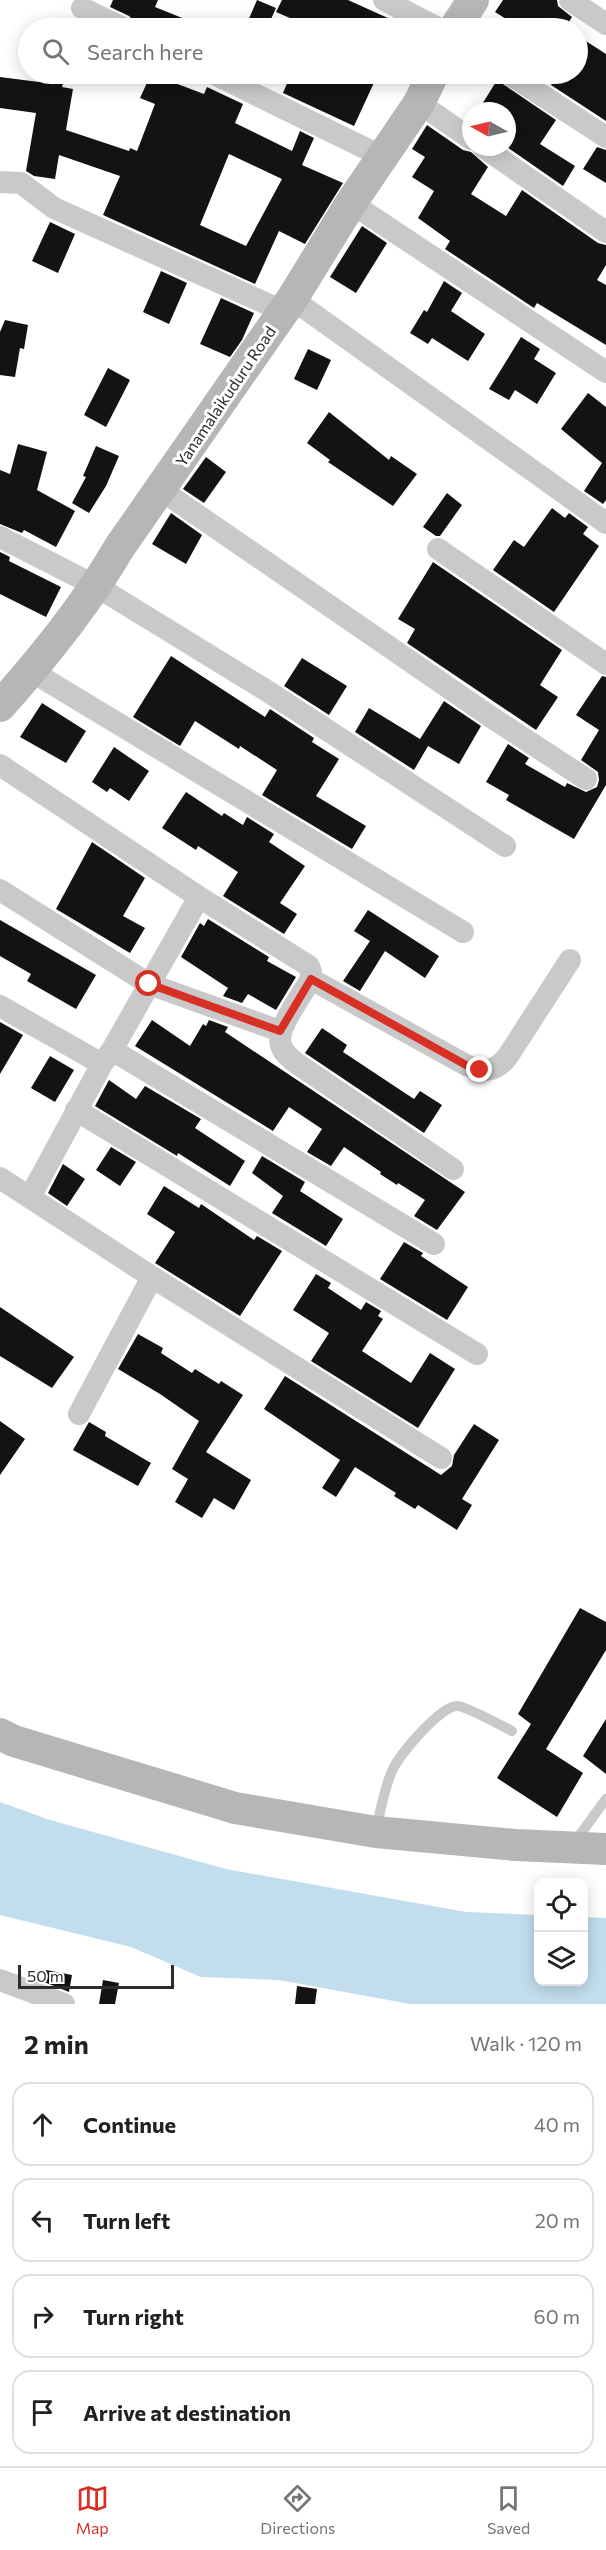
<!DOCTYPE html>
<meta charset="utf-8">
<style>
:root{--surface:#fff;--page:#f2f2f2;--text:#202124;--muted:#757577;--line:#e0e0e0;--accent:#d93025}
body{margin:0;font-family:Commissioner,sans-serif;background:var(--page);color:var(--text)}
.controls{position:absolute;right:18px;bottom:18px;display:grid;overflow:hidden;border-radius:12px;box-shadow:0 3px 15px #0003}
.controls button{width:54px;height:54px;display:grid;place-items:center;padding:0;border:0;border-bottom:2px solid var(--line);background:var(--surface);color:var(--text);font:30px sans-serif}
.compass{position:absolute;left:462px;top:102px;width:54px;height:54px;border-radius:50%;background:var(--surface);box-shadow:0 3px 15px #0003;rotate:278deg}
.scale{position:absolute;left:18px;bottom:15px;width:156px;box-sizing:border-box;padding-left:6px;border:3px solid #2c2c2c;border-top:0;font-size:16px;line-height:21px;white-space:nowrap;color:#2c2c2c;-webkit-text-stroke:4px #fff;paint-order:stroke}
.stop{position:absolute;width:18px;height:18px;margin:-14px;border:4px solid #d93025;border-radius:50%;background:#fff}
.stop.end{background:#d93025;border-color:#fff;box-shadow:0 2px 6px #0008}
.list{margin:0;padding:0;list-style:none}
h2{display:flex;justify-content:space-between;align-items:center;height:78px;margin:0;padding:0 24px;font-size:26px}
h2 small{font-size:20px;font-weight:400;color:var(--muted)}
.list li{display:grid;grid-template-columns:39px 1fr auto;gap:18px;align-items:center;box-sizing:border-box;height:84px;margin:0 12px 12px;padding:0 12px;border:2px solid var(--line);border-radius:18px}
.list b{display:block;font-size:22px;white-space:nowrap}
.list em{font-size:20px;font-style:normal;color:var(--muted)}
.icon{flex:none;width:33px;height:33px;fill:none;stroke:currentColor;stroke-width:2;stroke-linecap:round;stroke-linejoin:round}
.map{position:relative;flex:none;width:606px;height:2004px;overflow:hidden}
.search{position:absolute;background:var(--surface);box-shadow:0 3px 15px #0003;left:18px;right:18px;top:18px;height:66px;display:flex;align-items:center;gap:15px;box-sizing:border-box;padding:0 21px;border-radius:33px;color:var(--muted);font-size:22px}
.sheet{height:462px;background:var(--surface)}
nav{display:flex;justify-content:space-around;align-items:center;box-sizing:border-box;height:84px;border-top:2px solid var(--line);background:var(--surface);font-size:16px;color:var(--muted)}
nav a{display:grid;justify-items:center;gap:3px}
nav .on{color:var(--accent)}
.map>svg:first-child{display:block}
.water{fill:#c2ddee}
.building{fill:#131313;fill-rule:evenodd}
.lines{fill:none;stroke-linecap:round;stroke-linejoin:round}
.lane{stroke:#c9c9c9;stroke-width:10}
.street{stroke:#c9c9c9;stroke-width:22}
.secondary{stroke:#b6b6b6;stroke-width:32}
.route{stroke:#d93025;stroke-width:8}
.labels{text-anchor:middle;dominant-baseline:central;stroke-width:6;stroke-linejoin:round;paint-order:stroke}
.street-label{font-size:16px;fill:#2c2c2c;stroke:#fff}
</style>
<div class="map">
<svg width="606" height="2004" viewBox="0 0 606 2004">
<rect width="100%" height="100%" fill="#fff"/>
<path class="water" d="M 0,1802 L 50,1820 L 226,1869 L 466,1912 L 538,1915 L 538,1982 L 584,1982 L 584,1917 L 606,1918 L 606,2004 L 410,2004 L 279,1980 L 201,1977 L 131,1947 L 0,1915 Z"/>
<path class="building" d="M 113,0 L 158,0 L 155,7 L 207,28 L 136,28 L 134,21 L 129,16 L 110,7 Z
M 257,0 L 276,8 L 267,28 L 245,28 Z
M 282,0 L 348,0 L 410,28 L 313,28 L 276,12 Z
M 503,0 L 557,0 L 558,6 L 572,17 L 565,28 L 520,28 L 495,12 Z
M 578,36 L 606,54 L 606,121 L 551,85 L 558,74 L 578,74 Z
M 42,74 L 66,74 L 62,87 L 73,89 L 66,130 L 129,151 L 130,148 L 137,151 L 155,104 L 140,98 L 151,74 L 204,94 L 207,87 L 243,104 L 235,123 L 292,151 L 300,131 L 314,138 L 302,165 L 343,183 L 305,244 L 279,231 L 255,284 L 103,215 L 120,176 L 59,155 L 55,179 L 34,176 L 26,171 L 36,113 L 0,108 L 0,77 L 39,82 ZM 229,154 L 282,179 L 246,246 L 200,225 Z
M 291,74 L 378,74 L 354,126 L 283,93 Z
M 497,80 L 556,120 L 540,144 L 575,166 L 563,186 L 507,147 L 507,111 L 478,111 Z
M 427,125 L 463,150 L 471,152 L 488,167 L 471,194 L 506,216 L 522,190 L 598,243 L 606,245 L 606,265 L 597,280 L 606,285 L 606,345 L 537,303 L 534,308 L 445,249 L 450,241 L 418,218 L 434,191 L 412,177 L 425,157 L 412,149 Z
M 597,147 L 606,150 L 606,183 L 583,169 Z
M 50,222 L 75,234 L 58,273 L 32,261 Z
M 362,226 L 387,243 L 356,293 L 330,277 Z
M 161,271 L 187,283 L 169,324 L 143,312 Z
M 444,281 L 462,293 L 451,311 L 485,334 L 468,361 L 432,338 L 428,344 L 410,333 L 424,310 L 427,312 Z
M 221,298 L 254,313 L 242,340 L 230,357 L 200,344 Z
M 5,320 L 28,325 L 24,349 L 20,348 L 15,377 L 0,375 L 0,332 Z
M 521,337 L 540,349 L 534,359 L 556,373 L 537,404 L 515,390 L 509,400 L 489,389 Z
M 308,349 L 331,360 L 317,390 L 294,379 Z
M 108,368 L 130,380 L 106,427 L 84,415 Z
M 588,393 L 606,407 L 606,500 L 603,504 L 584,491 L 602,463 L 561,429 Z
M 329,412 L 389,460 L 391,456 L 417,474 L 393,506 L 328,462 L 330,460 L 307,443 Z
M 18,444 L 47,452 L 37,490 L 75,511 L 56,547 L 24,530 L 22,533 L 0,524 L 0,470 L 10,474 Z
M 96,446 L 119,456 L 106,486 L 89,513 L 72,503 L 86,477 L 83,476 Z
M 206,457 L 226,472 L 204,503 L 183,489 Z
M 447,493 L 462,505 L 440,536 L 436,536 L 423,527 Z
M 552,508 L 565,518 L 569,513 L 588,527 L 583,534 L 599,546 L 554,612 L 493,570 L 514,540 L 524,547 Z
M 171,513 L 202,535 L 186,564 L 152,544 Z
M 0,552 L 10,557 L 9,561 L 61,587 L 46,617 L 0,594 Z
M 433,562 L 562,650 L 540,685 L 558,697 L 536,730 L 407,643 L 415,629 L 398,619 Z
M 171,656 L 265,717 L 270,709 L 314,738 L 312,742 L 339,759 L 316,796 L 366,826 L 352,849 L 262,795 L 277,770 L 240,746 L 239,749 L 195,721 L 180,746 L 133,717 Z
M 302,658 L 347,686 L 329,715 L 284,686 Z
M 602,676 L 606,677 L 606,785 L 574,839 L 506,800 L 509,795 L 486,782 L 508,744 L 529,758 L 525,764 L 565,787 L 567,783 L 586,792 L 597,787 L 599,780 L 598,772 L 581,760 L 599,730 L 576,715 Z
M 444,701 L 481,726 L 459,764 L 428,746 L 414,770 L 355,732 L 369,708 L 420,739 Z
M 42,703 L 86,731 L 66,763 L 20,737 Z
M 114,747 L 149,771 L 129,801 L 110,788 L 107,792 L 92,782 Z
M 186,792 L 222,816 L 224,813 L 243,825 L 247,817 L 274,834 L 269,842 L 305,866 L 280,903 L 297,914 L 284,934 L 223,896 L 238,872 L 198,846 L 196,850 L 162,828 Z
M 92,842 L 145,878 L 123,916 L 145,928 L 130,953 L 56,909 Z
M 368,910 L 439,956 L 425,978 L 385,951 L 360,991 L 343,981 L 370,941 L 354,931 Z
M 208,919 L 269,957 L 267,961 L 296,977 L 276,1010 L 248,994 L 242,1003 L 223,996 L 228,988 L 181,957 L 200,923 L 204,926 Z
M 0,920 L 96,975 L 76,1009 L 27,981 L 31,974 L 0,956 Z
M 152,1020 L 190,1046 L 203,1024 L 206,1026 L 209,1020 L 228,1027 L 225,1032 L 465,1192 L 437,1230 L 414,1216 L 425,1200 L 398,1183 L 397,1185 L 380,1174 L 381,1172 L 344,1147 L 331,1166 L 307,1152 L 322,1129 L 289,1107 L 273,1131 L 135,1046 Z
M 0,1022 L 23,1035 L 0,1074 Z
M 322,1028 L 347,1045 L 343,1052 L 414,1099 L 420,1091 L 442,1105 L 424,1133 L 305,1053 Z
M 50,1056 L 74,1070 L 55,1102 L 31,1088 Z
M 109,1080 L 136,1099 L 145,1086 L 201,1119 L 195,1128 L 245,1161 L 230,1186 L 178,1153 L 177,1156 L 95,1106 Z
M 111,1147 L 136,1162 L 120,1186 L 96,1170 Z
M 262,1156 L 305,1182 L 300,1191 L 343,1219 L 326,1246 L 272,1213 L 283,1196 L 252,1173 Z
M 63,1164 L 85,1179 L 67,1206 L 48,1193 Z
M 164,1186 L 199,1208 L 201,1204 L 254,1240 L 257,1236 L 282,1251 L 240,1316 L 155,1263 L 175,1232 L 147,1214 Z
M 404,1242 L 423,1253 L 421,1256 L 468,1287 L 447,1320 L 380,1279 Z
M 316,1274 L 331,1283 L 328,1288 L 361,1310 L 366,1302 L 381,1311 L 378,1316 L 383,1319 L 362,1351 L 411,1383 L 430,1353 L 455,1369 L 418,1428 L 311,1361 L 329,1333 L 293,1310 Z
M 0,1307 L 74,1357 L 52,1388 L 0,1356 Z
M 138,1334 L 163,1348 L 161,1353 L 192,1373 L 195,1369 L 219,1384 L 221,1381 L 243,1395 L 206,1452 L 251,1480 L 234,1510 L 214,1498 L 202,1518 L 175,1502 L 188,1479 L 172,1469 L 199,1421 L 160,1394 L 118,1369 Z
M 285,1376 L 441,1475 L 452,1466 L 454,1455 L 474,1424 L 499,1440 L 462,1499 L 472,1505 L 457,1530 L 418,1505 L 415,1509 L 394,1496 L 396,1493 L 355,1467 L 336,1497 L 322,1488 L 340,1460 L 264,1409 Z
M 0,1421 L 25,1439 L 0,1475 Z
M 89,1422 L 106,1432 L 105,1436 L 151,1463 L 138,1486 L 73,1450 Z
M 580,1608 L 606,1622 L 606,1650 L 546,1749 L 583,1773 L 557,1817 L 497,1778 L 531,1724 L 518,1714 Z
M 606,1719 L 606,1774 L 583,1756 Z
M 46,1970 L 72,1975 L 69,1992 L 44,1982 Z
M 103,1980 L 119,1983 L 115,2004 L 99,2004 Z
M 297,1986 L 317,1989 L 315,2004 L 295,2004 Z"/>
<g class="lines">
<path class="lane" d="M 376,1829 C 381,1810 384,1789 392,1771 C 399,1755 440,1706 457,1706 C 466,1706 502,1726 512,1731
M 574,1843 L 606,1799"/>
<path class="street" d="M 384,0 L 438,28
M 570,0 L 606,24
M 82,8 L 123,28
M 214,74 L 383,157
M 509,74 L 606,137
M 419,103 L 471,139
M 483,147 L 606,232
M 0,182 L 21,183 L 54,208 L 283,311
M 351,203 L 606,372
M 292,299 L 606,523
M 161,490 L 491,717 L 586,779
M 0,537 L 96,586 L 264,689 L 505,846
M 438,549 L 606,664
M 31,671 L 463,932
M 0,765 L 199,897 L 309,966 L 311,972 L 311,979 C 303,993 275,1030 281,1045 C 283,1053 290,1058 296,1063 L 453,1169
M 0,890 L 149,984 L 280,1031
M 311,979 L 466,1065 C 485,1072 495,1073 508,1056 L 570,960
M 0,1006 L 102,1064
M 112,1050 L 434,1244
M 76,1110 L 477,1354
M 0,1178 L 152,1277 L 441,1458
M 30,1197 L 102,1064 L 112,1050 L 199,897
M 79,1414 L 152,1277
M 0,1980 L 64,2004"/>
<path class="secondary" d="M 455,28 L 473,0
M 0,706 C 44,657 86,605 119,548 L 292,299 L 351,203 L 419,103 L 433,74
M 0,1734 L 14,1741 L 235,1808 L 376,1832 L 515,1845 L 606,1849"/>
</g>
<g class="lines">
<path class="route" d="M 149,984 L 280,1031 L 311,979 L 466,1065 L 480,1070"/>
</g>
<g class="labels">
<g class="street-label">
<text transform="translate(225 396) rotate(-56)">Yanamalaikuduru Road</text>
</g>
</g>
</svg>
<div class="controls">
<button><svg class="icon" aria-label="locate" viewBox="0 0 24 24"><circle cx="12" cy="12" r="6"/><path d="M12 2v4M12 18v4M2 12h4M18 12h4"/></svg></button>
<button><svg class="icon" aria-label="layers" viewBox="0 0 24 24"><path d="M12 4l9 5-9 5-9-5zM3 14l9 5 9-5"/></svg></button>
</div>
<svg class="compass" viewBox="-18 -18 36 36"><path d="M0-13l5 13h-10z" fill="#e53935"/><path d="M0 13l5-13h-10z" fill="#757577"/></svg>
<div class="scale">50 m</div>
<div class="stop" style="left:149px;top:984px"></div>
<div class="stop end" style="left:480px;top:1070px"></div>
<div class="search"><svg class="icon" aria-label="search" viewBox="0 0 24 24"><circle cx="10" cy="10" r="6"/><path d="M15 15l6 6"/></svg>Search here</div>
</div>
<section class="sheet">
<h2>2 min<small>Walk · 120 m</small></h2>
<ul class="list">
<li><svg class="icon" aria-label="ahead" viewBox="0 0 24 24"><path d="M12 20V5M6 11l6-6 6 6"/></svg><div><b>Continue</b></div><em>40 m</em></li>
<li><svg class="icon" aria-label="left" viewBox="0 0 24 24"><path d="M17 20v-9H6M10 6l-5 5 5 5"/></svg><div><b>Turn left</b></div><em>20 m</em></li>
<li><svg class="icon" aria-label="right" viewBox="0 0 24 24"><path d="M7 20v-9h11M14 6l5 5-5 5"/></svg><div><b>Turn right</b></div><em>60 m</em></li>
<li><svg class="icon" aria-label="arrive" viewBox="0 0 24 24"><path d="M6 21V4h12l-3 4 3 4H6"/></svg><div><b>Arrive at destination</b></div></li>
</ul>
</section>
<nav>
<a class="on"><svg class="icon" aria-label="map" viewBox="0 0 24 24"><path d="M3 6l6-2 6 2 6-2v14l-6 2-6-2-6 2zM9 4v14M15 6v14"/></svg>Map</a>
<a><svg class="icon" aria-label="directions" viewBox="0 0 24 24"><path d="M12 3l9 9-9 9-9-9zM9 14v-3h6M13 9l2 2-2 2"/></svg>Directions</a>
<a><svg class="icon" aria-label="saved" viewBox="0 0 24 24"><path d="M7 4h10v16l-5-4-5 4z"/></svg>Saved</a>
</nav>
